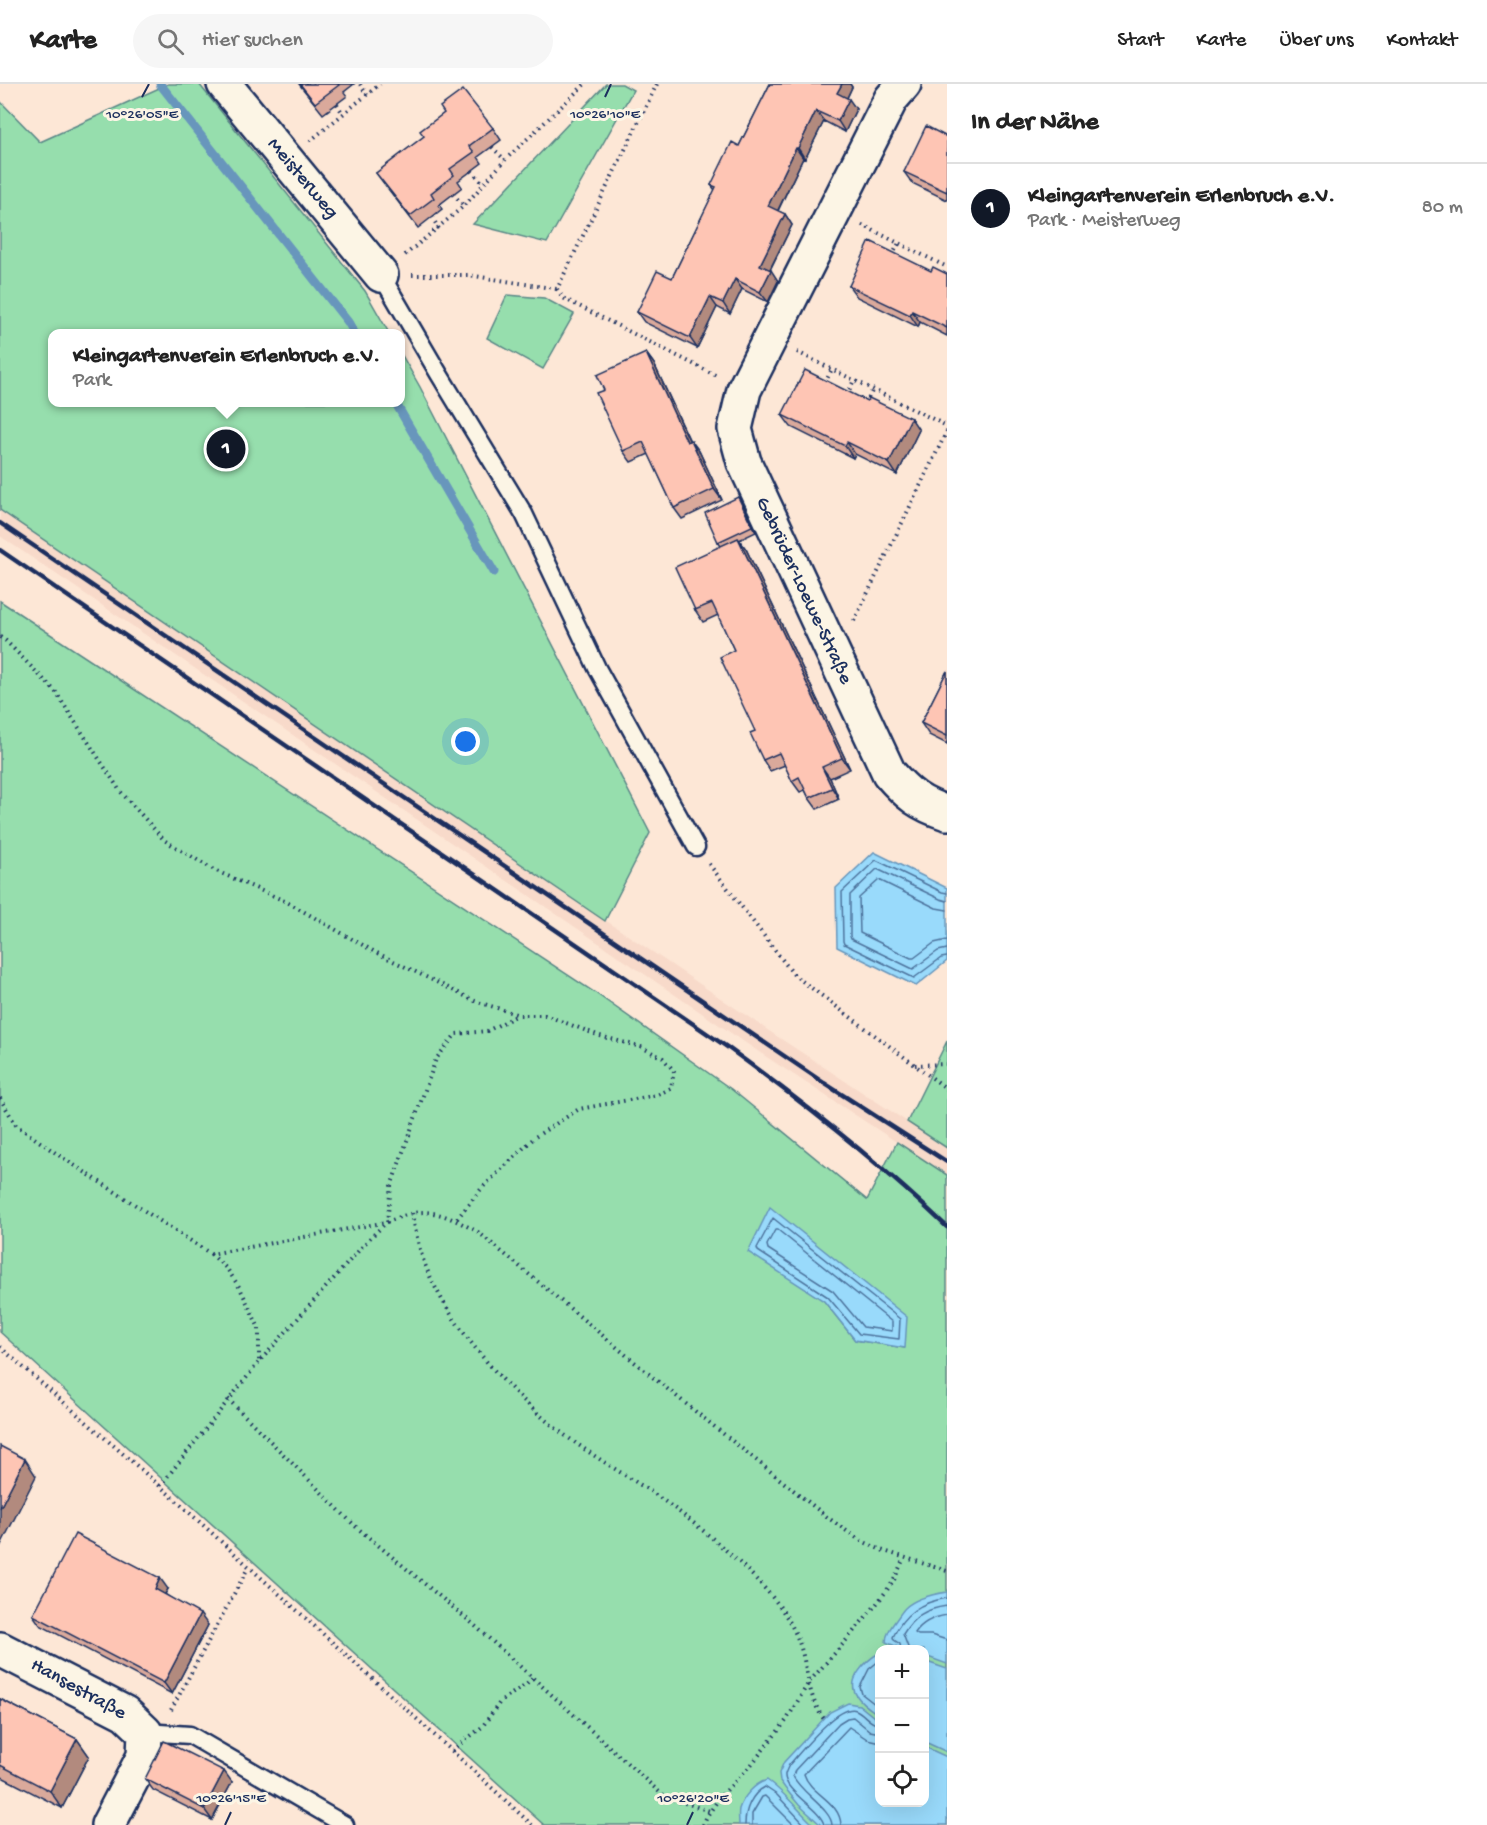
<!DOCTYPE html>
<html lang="de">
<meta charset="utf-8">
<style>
:root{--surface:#fff;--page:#f6f6f6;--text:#222;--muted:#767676;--line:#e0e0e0;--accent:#111827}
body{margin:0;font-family:"Gochi Hand",sans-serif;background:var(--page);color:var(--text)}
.controls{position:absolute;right:18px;bottom:18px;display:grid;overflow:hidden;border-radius:12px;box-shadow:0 6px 24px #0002}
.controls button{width:54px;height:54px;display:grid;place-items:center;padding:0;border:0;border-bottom:2px solid var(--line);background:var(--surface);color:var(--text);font:30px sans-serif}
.you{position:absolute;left:466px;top:658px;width:21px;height:21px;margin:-15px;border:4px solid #fff;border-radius:50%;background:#1a73e8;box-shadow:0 0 0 9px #1a73e833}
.badge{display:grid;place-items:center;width:39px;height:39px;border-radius:50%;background:var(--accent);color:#fff;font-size:20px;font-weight:700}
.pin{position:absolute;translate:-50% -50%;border:3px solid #fff;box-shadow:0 2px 6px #0006}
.popup{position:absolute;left:48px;top:245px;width:357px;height:78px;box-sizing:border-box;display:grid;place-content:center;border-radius:12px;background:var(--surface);filter:drop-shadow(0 2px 4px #0005);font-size:20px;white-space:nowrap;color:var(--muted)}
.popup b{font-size:22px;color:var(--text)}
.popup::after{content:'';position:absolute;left:50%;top:100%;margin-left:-12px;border:12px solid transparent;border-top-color:var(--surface)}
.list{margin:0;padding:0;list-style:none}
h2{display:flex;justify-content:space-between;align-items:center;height:78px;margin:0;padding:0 24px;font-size:26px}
h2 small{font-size:20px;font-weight:400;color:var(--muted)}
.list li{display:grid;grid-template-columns:39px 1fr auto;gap:18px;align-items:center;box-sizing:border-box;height:90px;padding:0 24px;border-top:2px solid var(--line)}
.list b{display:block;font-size:22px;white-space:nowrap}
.list p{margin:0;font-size:20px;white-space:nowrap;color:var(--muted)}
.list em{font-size:20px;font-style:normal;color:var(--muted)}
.icon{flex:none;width:33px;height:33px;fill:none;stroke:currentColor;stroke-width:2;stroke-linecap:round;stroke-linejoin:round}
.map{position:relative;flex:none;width:947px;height:1741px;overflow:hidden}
header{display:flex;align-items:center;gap:36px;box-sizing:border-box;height:84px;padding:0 30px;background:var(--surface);border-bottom:2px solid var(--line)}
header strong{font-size:28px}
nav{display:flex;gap:33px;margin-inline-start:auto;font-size:21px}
.search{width:420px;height:54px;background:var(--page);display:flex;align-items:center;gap:15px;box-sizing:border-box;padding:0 21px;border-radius:33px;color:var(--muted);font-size:22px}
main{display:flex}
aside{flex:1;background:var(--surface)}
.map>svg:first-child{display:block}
.built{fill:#f8daca}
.green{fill:#96dead;stroke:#588686;stroke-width:1.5;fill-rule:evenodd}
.water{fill:#99dafb;stroke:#6796bc;stroke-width:1.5}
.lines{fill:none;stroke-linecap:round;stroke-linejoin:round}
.shore{stroke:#4d739d;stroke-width:1.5}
.stream{stroke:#6796bc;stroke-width:9}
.service-casing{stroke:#1b2f5e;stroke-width:21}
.minor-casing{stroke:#1b2f5e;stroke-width:38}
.path{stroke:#1b2f5e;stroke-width:4;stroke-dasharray:1.5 4.5;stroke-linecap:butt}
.service{stroke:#fcf5e5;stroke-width:16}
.minor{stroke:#fcf5e5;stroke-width:33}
.rail{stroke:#1b2f5e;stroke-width:4.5}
.wall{fill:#daa99b;stroke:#1b2f5e;stroke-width:1.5}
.shaded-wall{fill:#b28a7e;stroke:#1b2f5e;stroke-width:1.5}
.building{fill:#fec5b4;stroke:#1b2f5e;stroke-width:1.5}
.ticks{fill:none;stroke:#1b2f5e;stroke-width:2}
.labels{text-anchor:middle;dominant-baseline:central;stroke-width:6;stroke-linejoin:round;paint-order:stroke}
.street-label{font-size:20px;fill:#1b2f5e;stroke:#fcf5e5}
.ticks-label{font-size:15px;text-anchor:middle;fill:#1b2f5e;stroke:#fcf5e5;stroke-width:6;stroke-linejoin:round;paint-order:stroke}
</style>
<header>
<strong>Karte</strong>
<div class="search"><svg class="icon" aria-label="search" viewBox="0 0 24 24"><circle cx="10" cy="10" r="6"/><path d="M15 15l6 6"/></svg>Hier suchen</div>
<nav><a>Start</a><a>Karte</a><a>Über uns</a><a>Kontakt</a></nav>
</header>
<main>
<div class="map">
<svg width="947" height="1741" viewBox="0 0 947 1741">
<rect width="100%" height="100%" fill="#fde7d6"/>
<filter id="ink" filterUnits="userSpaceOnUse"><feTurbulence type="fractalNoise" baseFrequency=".0167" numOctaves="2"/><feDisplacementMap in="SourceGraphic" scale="12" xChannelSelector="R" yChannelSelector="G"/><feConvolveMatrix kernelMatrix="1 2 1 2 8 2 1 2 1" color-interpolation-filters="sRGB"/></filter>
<g filter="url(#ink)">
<path class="built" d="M 0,426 L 775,951 L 947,1064 L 947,1091 L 762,970 L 0,452 Z"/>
<path class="green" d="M 168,0 L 199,0 L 365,207 L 389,249 L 52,250 L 52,318 L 400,318 L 400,268 L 420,303 L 650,749 L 605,837 L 0,426 L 0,17 L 40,58 Z
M 606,0 L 622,0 L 633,6 L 547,159 L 473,140 Z
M 507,211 L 544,214 L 574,230 L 543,285 L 487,254 Z
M 0,517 L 594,908 L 731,1005 L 867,1116 L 897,1058 L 947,1091 L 947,1741 L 544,1741 L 0,1248 ZM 824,1217 L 905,1264 L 855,1256 ZM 880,1566 L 924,1566 L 924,1718 L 880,1718 Z
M 947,957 L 947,1064 L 907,1038 Z"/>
<path class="water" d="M 874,768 L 947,804 L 947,877 L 916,902 L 837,863 L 836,804 Z
M 770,1123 L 907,1233 L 905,1264 L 855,1256 L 824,1217 L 748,1168 Z
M 947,1508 L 947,1580 L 925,1572 L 924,1566 L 902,1565 L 886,1558 C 886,1550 891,1543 896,1536 C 899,1532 902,1527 905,1524 C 915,1514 934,1510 947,1508 Z
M 879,1569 L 879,1631 C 872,1626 862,1620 857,1612 C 845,1596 867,1576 879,1569 Z
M 924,1577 L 947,1585 L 947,1668 L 925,1658 Z
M 848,1619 L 859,1621 L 879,1637 L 880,1718 L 924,1718 L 925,1663 L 947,1673 L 947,1741 L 821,1741 L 799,1721 L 785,1704 L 780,1697 L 779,1689 L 784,1678 L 830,1628 Z
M 767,1696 C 784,1708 798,1726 814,1741 L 739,1741 C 739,1736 738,1730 739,1725 C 743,1713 754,1700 767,1696 Z"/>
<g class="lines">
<path class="shore" d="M 947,809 L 942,808 L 876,776 L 842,808 L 843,857 L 844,860 L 914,894 L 941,874 L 947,873
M 947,817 L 940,815 L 877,785 L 850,811 L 850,852 L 851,855 L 913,885 L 938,867 L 947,865
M 947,826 L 936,824 L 879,796 L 859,814 L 860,849 L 911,874 L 914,874 L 934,859 L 947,856
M 773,1134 L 900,1235 L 899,1255 L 859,1250 L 828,1213 L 758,1167 L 757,1164 Z
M 775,1146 L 778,1146 L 892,1238 L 892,1247 L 863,1243 L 833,1207 L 768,1165 L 767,1161 Z
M 947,1531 C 935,1533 922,1538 915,1549 L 918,1551 L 931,1551 L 947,1556
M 901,1566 L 900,1560 L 894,1556 L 893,1553 C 904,1529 921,1518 947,1514
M 909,1566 L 903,1550 C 914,1532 925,1525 947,1522
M 880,1576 L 869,1585 L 860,1603 L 862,1610 L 880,1624
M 745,1741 C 745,1726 751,1710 765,1703 L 777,1711 L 805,1741
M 752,1741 L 752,1730 L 762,1713 L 765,1712 L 794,1741
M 824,1741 C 822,1726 784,1708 785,1691 C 785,1689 788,1683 789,1681 C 800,1669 839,1619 856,1626 C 865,1630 869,1640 880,1641
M 832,1741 C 831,1725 801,1709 793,1692 L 795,1686 L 839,1639 L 847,1634 L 853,1633 L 870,1647 L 880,1649
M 841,1741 C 840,1717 810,1710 804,1690 L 849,1643 L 867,1655 L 880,1658"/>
<path class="stream" d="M 160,0 L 348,238 L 355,250
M 395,318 L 494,488"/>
<g class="service-casing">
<path id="service" d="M 381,191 L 439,290 L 524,430 L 597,584 L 696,763
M 145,1648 L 190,1651 L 345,1741"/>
</g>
<g class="minor-casing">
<path id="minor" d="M 224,0 L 381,191
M 904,0 L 891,15 L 744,306 L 735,345 L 744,378 L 889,689 C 908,711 920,720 947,729
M 0,1565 L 125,1629 L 145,1648 L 144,1672 L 108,1741"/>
</g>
<path class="path" d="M 360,0 L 367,11
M 657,0 L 557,205 L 563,214 L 717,292
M 337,20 L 343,30
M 310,57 L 380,0
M 492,63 L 505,76
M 472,87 L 484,100
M 453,110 L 464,122
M 432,133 L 439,145
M 862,141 L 947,183
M 405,171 L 464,122 L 505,76 L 585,0
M 892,172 L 899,159
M 412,191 L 468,191 L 557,205
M 797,268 L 947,342
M 825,299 L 832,285
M 847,311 L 854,296
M 866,320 L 873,305
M 854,537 L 947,347
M 0,553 L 6,557 L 55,607 L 120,707 L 164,756 L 214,786 L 287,818 L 375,868 L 475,917 L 519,931 L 545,931 L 600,952 L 641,963 L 663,974 L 674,987 L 671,1004 L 657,1011 L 579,1025 L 535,1053 L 482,1104 L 456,1136
M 709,780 L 794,891 L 947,1005
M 915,981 L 947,980
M 0,1014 L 16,1041 L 60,1072 L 211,1170 L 387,1138 C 394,1135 402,1132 410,1130 C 434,1123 457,1137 478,1148 L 655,1295 L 827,1433 L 858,1455 L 881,1466 L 947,1487
M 412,1129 C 416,1150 420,1171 429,1190 C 455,1249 514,1314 566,1352 C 593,1372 622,1389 650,1407 C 685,1431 719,1458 749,1488 C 770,1509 788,1529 799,1558 C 808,1583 807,1613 824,1635
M 211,1170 L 227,1185 L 240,1204 L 259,1244 L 259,1277
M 0,1263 L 160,1402 L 452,1667 L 532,1741
M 228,1315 L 355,1442 L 473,1540 L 666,1714 L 688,1720 L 710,1727
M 160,1402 L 259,1278 L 370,1154 L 387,1138 L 391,1102 L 436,975 L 456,950 L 487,947 L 518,931
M 171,1626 L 248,1484
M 452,1667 L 482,1643 L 500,1618 L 526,1600 L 533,1593
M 703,1741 L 707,1732 L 720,1713 L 751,1681 L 786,1637 L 809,1598 L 843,1560 L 875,1522 L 893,1498 L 904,1474"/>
<use href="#service" class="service"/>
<use href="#minor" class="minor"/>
<path class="rail" d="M 0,439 L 824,999 L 947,1078
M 0,466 L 727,963 C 804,1019 878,1077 947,1143"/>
</g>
<path class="wall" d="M 299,0 L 354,0 L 344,8 L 347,12 L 323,30 Z
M 770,0 L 850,0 L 852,3 L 847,14 L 856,25 L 845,48 L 824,37 L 805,75 L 803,74 L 778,127 L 785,130 L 792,141 L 770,186 L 778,197 L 768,218 L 742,205 L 730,230 L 717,223 L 697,264 L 644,238 L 637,228 L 672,194 L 715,106 L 711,101 L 739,62 Z
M 493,44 L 501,56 L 478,73 L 482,79 L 458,97 L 462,103 L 439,121 L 442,125 L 418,144 L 376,89 Z
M 947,53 L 947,116 L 912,99 L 904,88 Z
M 947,190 L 947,252 L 920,238 L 918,243 L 857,213 L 849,202 Z
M 646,269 L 654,280 L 690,357 L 699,367 L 722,416 L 682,435 L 674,424 L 649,370 L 631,378 L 623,367 L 604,306 Z
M 782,331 L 919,346 L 897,391 L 855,370 L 853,374 L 791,343 Z
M 738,413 L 742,419 L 756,448 L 739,456 L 746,465 L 850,685 L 830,694 L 839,715 L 817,725 L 809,714 L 805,706 L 800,708 L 792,697 L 785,681 L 770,687 L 763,676 L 734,566 L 718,531 L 703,538 L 695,526 L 721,462 L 718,458 Z
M 947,587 L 947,660 L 929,651 L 921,639 Z
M 168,1505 L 165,1510 L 208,1541 L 172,1610 L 40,1541 L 33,1531 Z
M 0,1615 L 77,1655 L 89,1672 L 62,1724 L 0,1692 Z
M 145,1695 L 232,1698 L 212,1736 L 153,1706 Z"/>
<path class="shaded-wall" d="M 842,0 L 850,0 L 852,3 L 844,20 L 837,9 Z
M 849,15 L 856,25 L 845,48 L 838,37 Z
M 816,27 L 824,37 L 805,75 L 798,64 Z
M 796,64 L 803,74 L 775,132 L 768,122 Z
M 785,130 L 792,141 L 767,191 L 760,181 Z
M 771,186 L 778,197 L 768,218 L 760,208 Z
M 735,195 L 742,205 L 730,230 L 723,219 Z
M 710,213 L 717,223 L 697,264 L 690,254 Z
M 912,227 L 920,238 L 918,243 L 910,231 Z
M 646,269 L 654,280 L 695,369 L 687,358 Z
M 911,334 L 919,346 L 897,391 L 889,379 Z
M 691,356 L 699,367 L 722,416 L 714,405 Z
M 847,358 L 855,370 L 853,374 L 845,362 Z
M 738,413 L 742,419 L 756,448 L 752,442 Z
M 738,454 L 746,465 L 850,685 L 842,674 Z
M 822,683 L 830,694 L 839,715 L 832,704 Z
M 25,1375 L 36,1392 L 0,1463 L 0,1424 Z
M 160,1494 L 168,1505 L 162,1515 L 155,1505 Z
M 200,1530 L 208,1541 L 172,1610 L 164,1599 Z
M 77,1655 L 89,1672 L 62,1724 L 50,1707 Z
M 224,1687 L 232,1698 L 212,1736 L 204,1725 Z"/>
<path class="building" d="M 300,0 L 338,0 L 339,1 L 315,19 Z
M 770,0 L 842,0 L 837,9 L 849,15 L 838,37 L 816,27 L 798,64 L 796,64 L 768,122 L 785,130 L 760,181 L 771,186 L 760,208 L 735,195 L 723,219 L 710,213 L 690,254 L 637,228 L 657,187 L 672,194 L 716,103 L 711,101 L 732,58 L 739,62 Z
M 463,6 L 493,44 L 469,62 L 474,68 L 450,85 L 454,91 L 431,109 L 434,114 L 410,132 L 376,89 L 424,52 L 420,47 L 444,29 L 440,23 Z
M 926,42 L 947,53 L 947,108 L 904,88 Z
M 870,157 L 931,187 L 933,183 L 947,190 L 947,244 L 912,227 L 910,231 L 849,202 Z
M 646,269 L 687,358 L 691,356 L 714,405 L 674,424 L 643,358 L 623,367 L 596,309 L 604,306 L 597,291 Z
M 805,286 L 867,317 L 869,314 L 911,334 L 889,379 L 847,358 L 845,362 L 782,331 Z
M 738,413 L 752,442 L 718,458 L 705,429 Z
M 738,454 L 842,674 L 822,683 L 832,704 L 809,714 L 799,693 L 792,697 L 779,669 L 763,676 L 750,649 L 755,647 L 720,573 L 734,566 L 712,519 L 695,526 L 675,483 Z
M 947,587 L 947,652 L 921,639 Z
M 0,1362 L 25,1375 L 0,1424 Z
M 75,1450 L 160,1494 L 155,1505 L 200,1530 L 164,1599 L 33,1531 Z
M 0,1615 L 77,1655 L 50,1707 L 0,1681 Z
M 164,1657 L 224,1687 L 204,1725 L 145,1695 Z"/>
</g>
<path class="ticks" d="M 142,13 L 149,0M 605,13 L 611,0M 225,1741 L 231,1728M 687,1741 L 693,1728"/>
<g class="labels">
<g class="street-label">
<text transform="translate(302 95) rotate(50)">Meisterweg</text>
<text transform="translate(803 507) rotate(65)">Gebrüder-Loewe-Straße</text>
<text transform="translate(78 1606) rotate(29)">Hansestraße</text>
</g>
</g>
<g class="ticks-label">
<text x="142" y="34">10°26'05"E</text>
<text x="605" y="34">10°26'10"E</text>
<text x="231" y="1718">10°26'15"E</text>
<text x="693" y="1718">10°26'20"E</text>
</g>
</svg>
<div class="controls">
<button>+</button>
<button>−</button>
<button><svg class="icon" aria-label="locate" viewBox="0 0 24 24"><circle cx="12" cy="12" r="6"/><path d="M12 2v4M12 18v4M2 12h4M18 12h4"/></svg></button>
</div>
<div class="you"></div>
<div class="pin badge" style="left:226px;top:365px">1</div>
<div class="popup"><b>Kleingartenverein Erlenbruch e.V.</b>Park</div>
</div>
<aside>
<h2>In der Nähe<small></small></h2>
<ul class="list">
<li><span class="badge">1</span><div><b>Kleingartenverein Erlenbruch e.V.</b><p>Park · Meisterweg</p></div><em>80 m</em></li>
</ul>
</aside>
</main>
